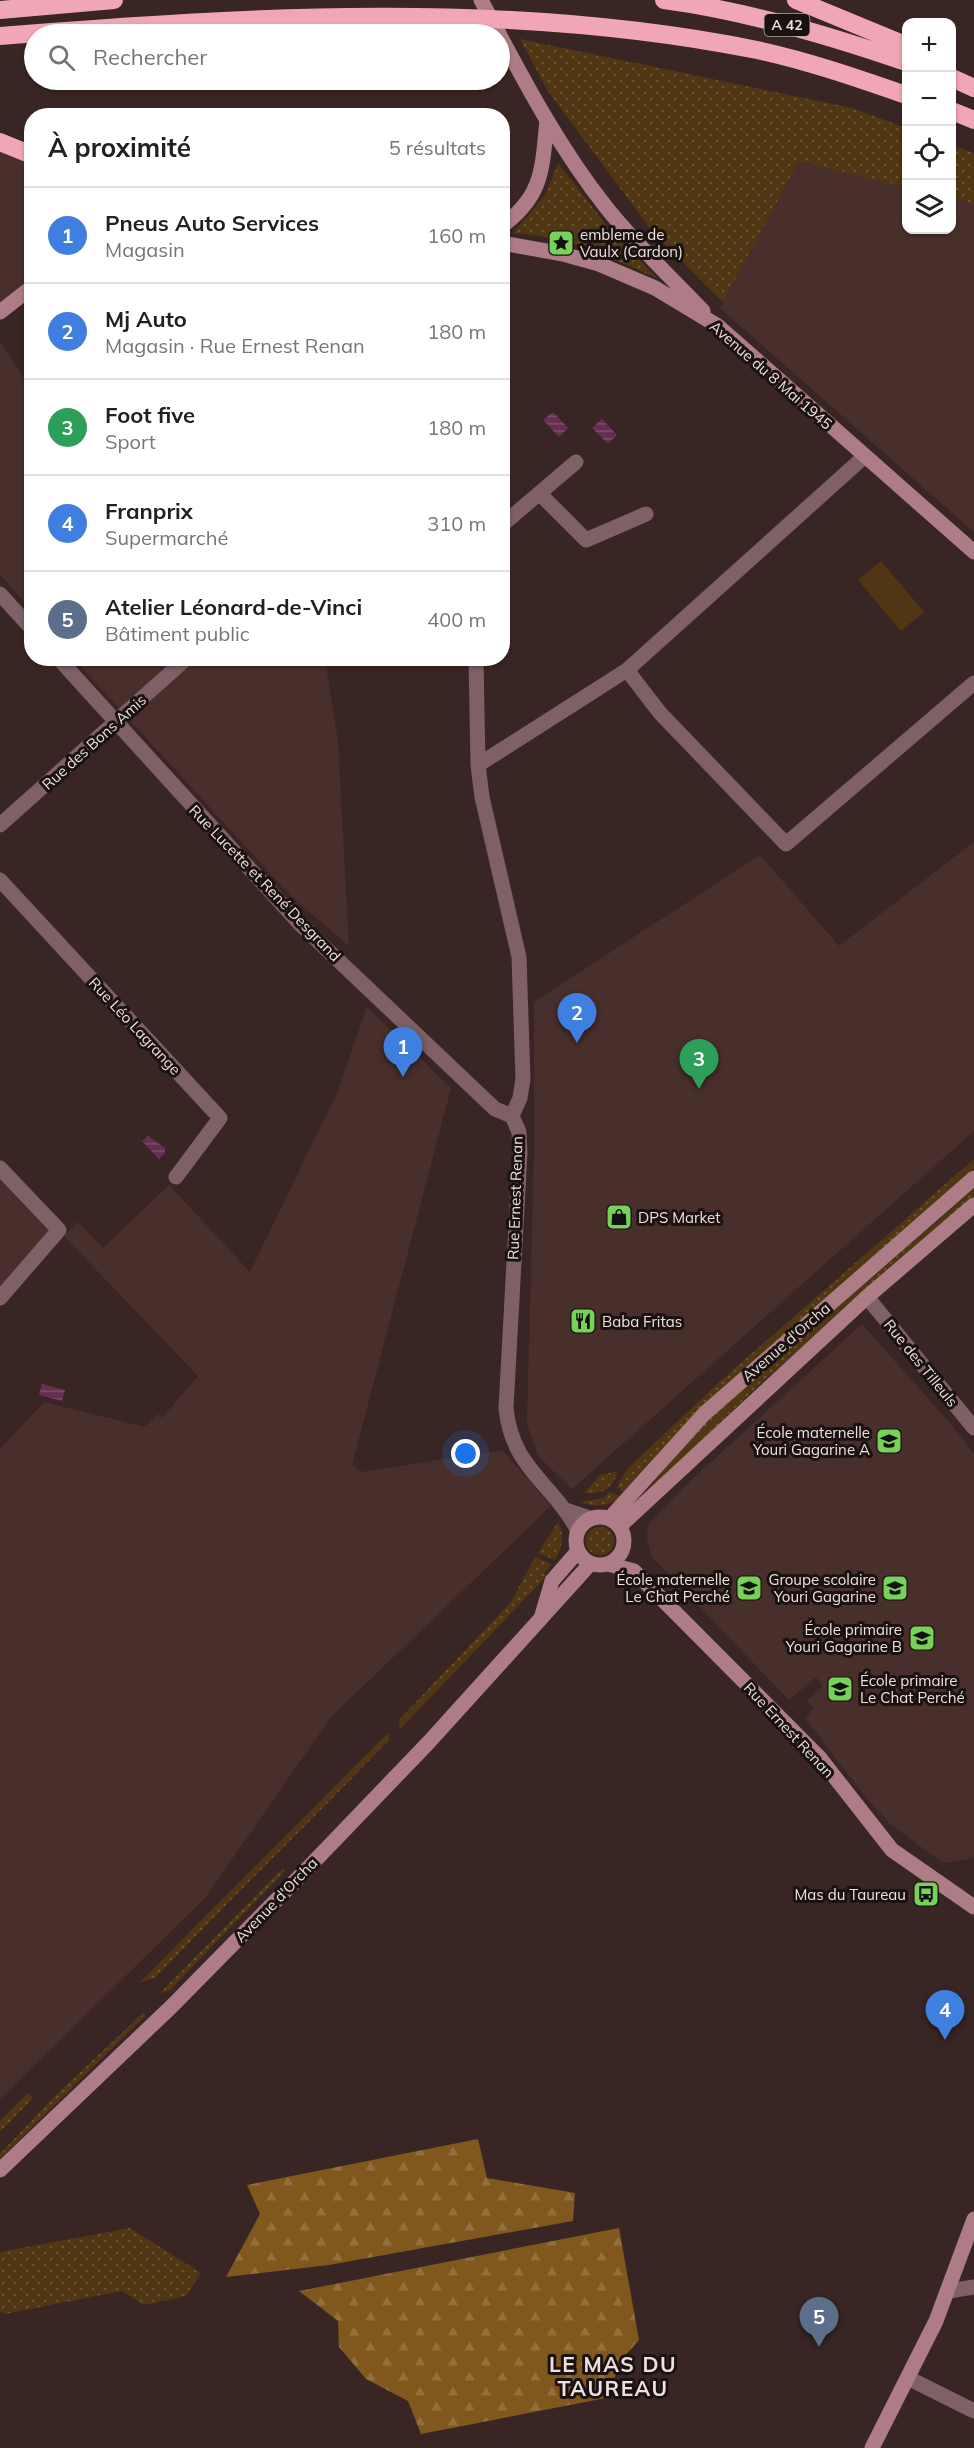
<!DOCTYPE html>
<html lang="fr">
<meta charset="utf-8">
<style>
:root{--surface:#fff;--page:#f6f6f6;--text:#202124;--muted:#757577;--line:#e0e0e0;--accent:#48703b}
body{margin:0;font-family:Mulish,sans-serif;background:var(--page);color:var(--text)}
.controls{position:absolute;right:18px;top:18px;display:grid;overflow:hidden;border-radius:12px;box-shadow:0 2px 4px #0004}
.controls button{width:54px;height:54px;display:grid;place-items:center;padding:0;border:0;border-bottom:2px solid var(--line);background:var(--surface);color:var(--text);font:30px sans-serif}
.you{position:absolute;left:466px;top:1454px;width:21px;height:21px;margin:-15px;border:4px solid #fff;border-radius:50%;background:#1a73e8;box-shadow:0 0 0 9px #1a73e833}
.badge{display:grid;place-items:center;width:39px;height:39px;border-radius:50%;background:var(--accent);color:#fff;font-size:20px;font-weight:700}
.pin{position:absolute;translate:-50% -50px;filter:drop-shadow(0 2px 3px #0008)}
.pin::after{content:'';position:absolute;top:32px;width:21px;height:18px;background:inherit;clip-path:polygon(0 0,100% 0,50% 100%)}
.list{margin:0;padding:0;list-style:none}
h2{display:flex;justify-content:space-between;align-items:center;height:78px;margin:0;padding:0 24px;font-size:26px}
h2 small{font-size:20px;font-weight:400;color:var(--muted)}
.list li{display:grid;grid-template-columns:39px 1fr auto;gap:18px;align-items:center;box-sizing:border-box;height:96px;padding:0 24px;border-top:2px solid var(--line)}
.list b{display:block;font-size:22px;white-space:nowrap}
.list p{margin:0;font-size:20px;white-space:nowrap;color:var(--muted)}
.list em{font-size:20px;font-style:normal;color:var(--muted)}
.icon{flex:none;width:33px;height:33px;fill:none;stroke:currentColor;stroke-width:2;stroke-linecap:round;stroke-linejoin:round}
.map{position:relative;flex:none;width:974px;height:2448px;overflow:hidden}
.search{position:absolute;background:var(--surface);box-shadow:0 2px 4px #0004;left:24px;top:24px;width:486px;height:66px;display:flex;align-items:center;gap:15px;box-sizing:border-box;padding:0 21px;border-radius:33px;color:var(--muted);font-size:22px}
.panel{position:absolute;background:var(--surface);box-shadow:0 2px 4px #0004;left:24px;top:108px;width:486px;height:558px;border-radius:24px}
.map>svg:first-child{display:block}
.built{fill:#482f2c}
.grass{fill:url(#grass-dots)}
.forest{fill:url(#forest-firs)}
.park{fill:#503612}
.water{fill:url(#water-rules)}
.lines{fill:none;stroke-linecap:round;stroke-linejoin:round}
.street{stroke:#7e6066;stroke-width:15}
.secondary{stroke:#ad7c86;stroke-width:15}
.highway{stroke:#f1a6b6;stroke-width:18}
.labels{text-anchor:middle;dominant-baseline:central;stroke-width:6;stroke-linejoin:round;paint-order:stroke}
.shield{fill:#1a1210;stroke:#aea2a0;stroke-width:1.5}
.shield-label{font-size:14px;font-weight:bold;fill:#ede0de}
.poi-label{font-size:15px;fill:#ede0de;stroke:#1a1210;text-anchor:end}
.street-label{font-size:15px;fill:#ede0de;stroke:#1a1210}
.district-label{font-size:21px;font-weight:bold;letter-spacing:1.5px;fill:#ede0de;stroke:#1a1210}
</style>
<div class="map">
<svg width="974" height="2448" viewBox="0 0 974 2448">
<defs>
<pattern id="grass-dots" width="8" height="8" patternUnits="userSpaceOnUse" patternTransform="scale(1.5)"><rect width="8" height="8" fill="#503612"/><path d="M2 2h.1M6 6h.1" fill="none" stroke="#6a5334" stroke-width="1.8" stroke-linecap="round"/></pattern>
<pattern id="forest-firs" width="22" height="20" patternUnits="userSpaceOnUse" patternTransform="scale(1.5)"><rect width="22" height="20" fill="#80571c"/><path d="M5 1l3.5 6h-7zM16 11l3.5 6h-7z" fill="#926f3d"/></pattern>
<pattern id="water-rules" width="6" height="5" patternUnits="userSpaceOnUse" patternTransform="scale(1.5)"><rect width="6" height="5" fill="#662f52"/><path d="M0 2.5h6" fill="none" stroke="#7c4d6a"/></pattern>
</defs>
<rect width="100%" height="100%" fill="#392624"/>
<path class="built" d="M 0,148 L 32,161 L 31,288 L 0,312 Z
M 799,160 L 906,187 L 906,230 L 952,230 L 952,198 L 974,204 L 974,532 L 720,308 Z
M 0,341 L 31,390 L 31,610 L 0,574 Z
M 74,659 L 325,659 L 338,742 L 349,946 L 291,896 Z
M 974,842 L 974,1131 L 572,1489 L 538,1456 L 527,1424 L 534,1153 L 534,1002 L 760,855 L 839,946 Z
M 367,1007 L 451,1088 L 352,1465 L 362,1472 L 502,1450 L 551,1506 L 331,1717 L 205,1898 L 0,2099 L 0,1449 L 44,1402 L 145,1427 L 158,1414 L 162,1418 L 198,1376 L 64,1236 L 78,1222 L 103,1248 L 169,1185 L 250,1272 L 337,1093 Z
M 0,1169 L 58,1231 L 0,1297 Z
M 862,1324 L 955,1429 L 974,1454 L 974,1858 L 943,1863 L 889,1823 L 864,1795 L 806,1719 L 813,1708 L 807,1701 L 823,1686 L 816,1677 L 789,1700 L 651,1556 L 647,1538 L 648,1525 L 686,1485 Z"/>
<path class="grass" d="M 520,39 L 852,108 L 906,128 L 906,187 L 799,161 L 723,302 L 651,230 L 548,91 Z
M 952,145 L 974,153 L 974,204 L 952,198 Z
M 558,163 L 607,226 L 657,278 C 608,257 567,236 513,233 L 546,194 Z
M 974,1159 L 974,1168 L 723,1388 L 624,1493 L 617,1487 L 627,1469 L 717,1384 Z
M 974,1189 L 974,1196 L 759,1385 L 638,1502 L 691,1436 L 727,1401 L 760,1375 Z
M 618,1471 C 612,1490 603,1494 584,1493 L 600,1475 Z
M 610,1492 L 622,1497 C 607,1506 596,1508 580,1502 L 603,1498 Z
M 558,1522 C 565,1535 562,1548 555,1560 L 538,1553 Z
M586 1541a14 14 0 1 1 28 0a14 14 0 1 1-28 0Z
M 535,1557 L 552,1564 L 544,1573 L 546,1577 L 400,1729 L 399,1720 L 511,1602 Z
M 389,1732 L 389,1740 C 312,1820 233,1896 156,1977 L 139,1983 Z
M 283,1868 L 285,1871 L 170,1990 L 159,1994 Z
M 144,2012 L 145,2016 L 0,2159 L 0,2154 L 54,2097 Z
M 28,2093 L 33,2098 L 0,2132 L 0,2121 Z
M 130,2228 L 201,2273 L 186,2296 L 144,2305 L 122,2291 L 5,2314 L 0,2312 L 0,2252 Z"/>
<path class="forest" d="M 478,2139 L 487,2178 L 575,2193 L 573,2221 L 329,2265 L 226,2277 L 260,2214 L 247,2185 Z
M 619,2228 L 639,2340 L 623,2358 L 606,2398 L 421,2434 L 408,2401 L 366,2379 L 339,2347 L 338,2321 L 299,2291 Z"/>
<path class="park" d="M 881,561 L 924,612 L 901,631 L 858,580 Z"/>
<path class="water" d="M 553,412 L 568,428 L 559,437 L 543,420 Z
M 602,419 L 617,435 L 608,444 L 592,428 Z
M 148,1136 L 165,1148 L 165,1153 L 159,1159 L 142,1141 Z
M 42,1384 L 65,1390 L 62,1401 L 39,1395 Z"/>
<g class="lines">
<path class="street" d="M 540,494 L 586,540 L 646,514
M 502,525 L 576,462
M 0,594 L 32,629
M 58,658 L 300,924 L 495,1109 L 512,1116
M 476,658 L 478,765 L 482,797 L 519,957 L 523,1079 L 520,1098 L 512,1116 L 519,1132 L 520,1153 L 506,1408 C 512,1469 552,1482 578,1531
M 627,670 L 660,713 L 786,844 L 974,683
M 478,765 L 627,670 L 865,456
M 0,825 L 187,658
M 0,880 L 220,1118 L 176,1177
M 0,1168 L 59,1230 L 0,1298
M 867,1297 L 974,1428
M 566,1510 L 590,1518
M 949,2291 L 974,2287
M 908,2378 L 974,2411"/>
<path class="secondary" d="M 481,0 C 519,71 556,144 606,207 C 635,244 671,277 703,311
M 502,226 C 544,195 542,168 547,120
M 502,243 L 563,254 L 599,264 L 655,288 L 718,326 L 974,552
M 0,312 L 32,287
M576 1541a24 24 0 1 1 48 0a24 24 0 1 1-48 0Z
M 610,1518 L 704,1414 L 974,1178
M 620,1526 L 867,1297 L 974,1205
M 608,1564 L 634,1571 L 819,1757 L 892,1850 L 974,1907
M 542,1615 L 552,1581 L 578,1551
M 0,2170 L 171,2007 L 306,1870 L 429,1742 L 591,1563
M 872,2448 L 936,2321 L 974,2219"/>
<path class="highway" d="M 664,0 C 747,11 828,35 906,62
M 796,0 L 898,42 L 906,49
M 0,10 L 114,0
M 0,36 C 250,16 509,0 757,50 C 808,61 857,78 906,95
M 952,78 L 974,88
M 952,111 L 974,120
M 0,142 L 32,155"/>
</g>
<defs>
<g id="sight-square" transform="scale(1.35)"><rect x="-9" y="-9" width="18" height="18" rx="4" fill="#78d158" stroke="#1a1210"/><path d="M0-6L1.8-2.2L6-1.7L2.9 1.2L3.7 5.4L0 3.3L-3.7 5.4L-2.9 1.2L-6-1.7L-1.8-2.2Z" fill="#111"/></g>
<g id="shop-square" transform="scale(1.35)"><rect x="-9" y="-9" width="18" height="18" rx="4" fill="#78d158" stroke="#1a1210"/><path d="M-5-2.5h2.3a2.7 3.5 0 0 1 5.4 0H5L5.5 6h-11ZM-1.5-2.5h3a1.5 2.3 0 0 0-3 0Z" fill="#111"/></g>
<g id="restaurant-square" transform="scale(1.35)"><rect x="-9" y="-9" width="18" height="18" rx="4" fill="#78d158" stroke="#1a1210"/><path d="M-5-6h1v4h1v-4h1v4h1v-4h1v5L-1.5 .5V6h-2V.5L-5-1ZM5-6V6H3V1.5H1.5Q1.5-4 5-6Z" fill="#111"/></g>
<g id="school-square" transform="scale(1.35)"><rect x="-9" y="-9" width="18" height="18" rx="4" fill="#78d158" stroke="#1a1210"/><path d="M0-5L7-2L0 1L-7-2ZM-4 1L0 2.5L4 1V4Q0 6-4 4Z" fill="#111"/></g>
<g id="bus-square" transform="scale(1.35)"><rect x="-9" y="-9" width="18" height="18" rx="4" fill="#78d158" stroke="#1a1210"/><path d="M-5-6H5V4H4V6H2V4H-2V6H-4V4H-5ZM-3.5-4V0h7V-4ZM-3.5 1.2v1.5H-2V1.2ZM2 1.2v1.5H3.5V1.2Z" fill="#111"/></g>
</defs>
<g fill-rule="evenodd">
<use href="#sight-square" x="561" y="243"/>
<use href="#shop-square" x="619" y="1217"/>
<use href="#restaurant-square" x="583" y="1321"/>
<use href="#school-square" x="889" y="1441"/>
<use href="#school-square" x="749" y="1588"/>
<use href="#school-square" x="895" y="1588"/>
<use href="#school-square" x="922" y="1638"/>
<use href="#school-square" x="840" y="1689"/>
<use href="#bus-square" x="926" y="1894"/>
</g>
<g class="labels">
<rect class="shield" x="764.5" y="14" width="45" height="22" rx="4.5"/>
<g class="shield-label">
<text x="787" y="25">A 42</text>
</g>
<g class="poi-label">
<text x="580" y="234" text-anchor="start">embleme de<tspan x="580" dy="17">Vaulx (Cardon)</tspan></text>
<text x="638" y="1217" text-anchor="start">DPS Market</text>
<text x="602" y="1321" text-anchor="start">Baba Fritas</text>
<text x="870" y="1432">École maternelle<tspan x="870" dy="17">Youri Gagarine A</tspan></text>
<text x="730" y="1579">École maternelle<tspan x="730" dy="17">Le Chat Perché</tspan></text>
<text x="876" y="1579">Groupe scolaire<tspan x="876" dy="17">Youri Gagarine</tspan></text>
<text x="902" y="1629">École primaire<tspan x="902" dy="17">Youri Gagarine B</tspan></text>
<text x="860" y="1680" text-anchor="start">École primaire<tspan x="860" dy="17">Le Chat Perché</tspan></text>
<text x="906" y="1894">Mas du Taureau</text>
</g>
<g class="street-label">
<text transform="translate(771 375) rotate(41)">Avenue du 8 Mai 1945</text>
<text transform="translate(94 742) rotate(-42)">Rue des Bons Amis</text>
<text transform="translate(265 883) rotate(46)">Rue Lucette et René Desgrand</text>
<text transform="translate(135 1026) rotate(47)">Rue Léo Lagrange</text>
<text transform="translate(515 1198) rotate(-88)">Rue Ernest Renan</text>
<text transform="translate(786 1342) rotate(-41)">Avenue d'Orcha</text>
<text transform="translate(921 1363) rotate(51)">Rue des Tilleuls</text>
<text transform="translate(789 1730) rotate(47)">Rue Ernest Renan</text>
<text transform="translate(276 1900) rotate(-46)">Avenue d'Orcha</text>
</g>
<g class="district-label">
<text x="613" y="2364">LE MAS DU<tspan x="613" dy="24">TAUREAU</tspan></text>
</g>
</g>
</svg>
<div class="controls">
<button>+</button>
<button>−</button>
<button><svg class="icon" aria-label="locate" viewBox="0 0 24 24"><circle cx="12" cy="12" r="6"/><path d="M12 2v4M12 18v4M2 12h4M18 12h4"/></svg></button>
<button><svg class="icon" aria-label="layers" viewBox="0 0 24 24"><path d="M12 4l9 5-9 5-9-5zM3 14l9 5 9-5"/></svg></button>
</div>
<div class="you"></div>
<div class="pin badge" style="left:403px;top:1077px;background:#3f7fe0">1</div>
<div class="pin badge" style="left:577px;top:1043px;background:#3f7fe0">2</div>
<div class="pin badge" style="left:699px;top:1089px;background:#2e9e5b">3</div>
<div class="pin badge" style="left:945px;top:2040px;background:#3f7fe0">4</div>
<div class="pin badge" style="left:819px;top:2347px;background:#5c6f8a">5</div>
<div class="search"><svg class="icon" aria-label="search" viewBox="0 0 24 24"><circle cx="10" cy="10" r="6"/><path d="M15 15l6 6"/></svg>Rechercher</div>
<section class="panel">
<h2>À proximité<small>5 résultats</small></h2>
<ul class="list">
<li><span class="badge" style="background:#3f7fe0">1</span><div><b>Pneus Auto Services</b><p>Magasin</p></div><em>160 m</em></li>
<li><span class="badge" style="background:#3f7fe0">2</span><div><b>Mj Auto</b><p>Magasin · Rue Ernest Renan</p></div><em>180 m</em></li>
<li><span class="badge" style="background:#2e9e5b">3</span><div><b>Foot five</b><p>Sport</p></div><em>180 m</em></li>
<li><span class="badge" style="background:#3f7fe0">4</span><div><b>Franprix</b><p>Supermarché</p></div><em>310 m</em></li>
<li><span class="badge" style="background:#5c6f8a">5</span><div><b>Atelier Léonard-de-Vinci</b><p>Bâtiment public</p></div><em>400 m</em></li>
</ul>
</section>
</div>
